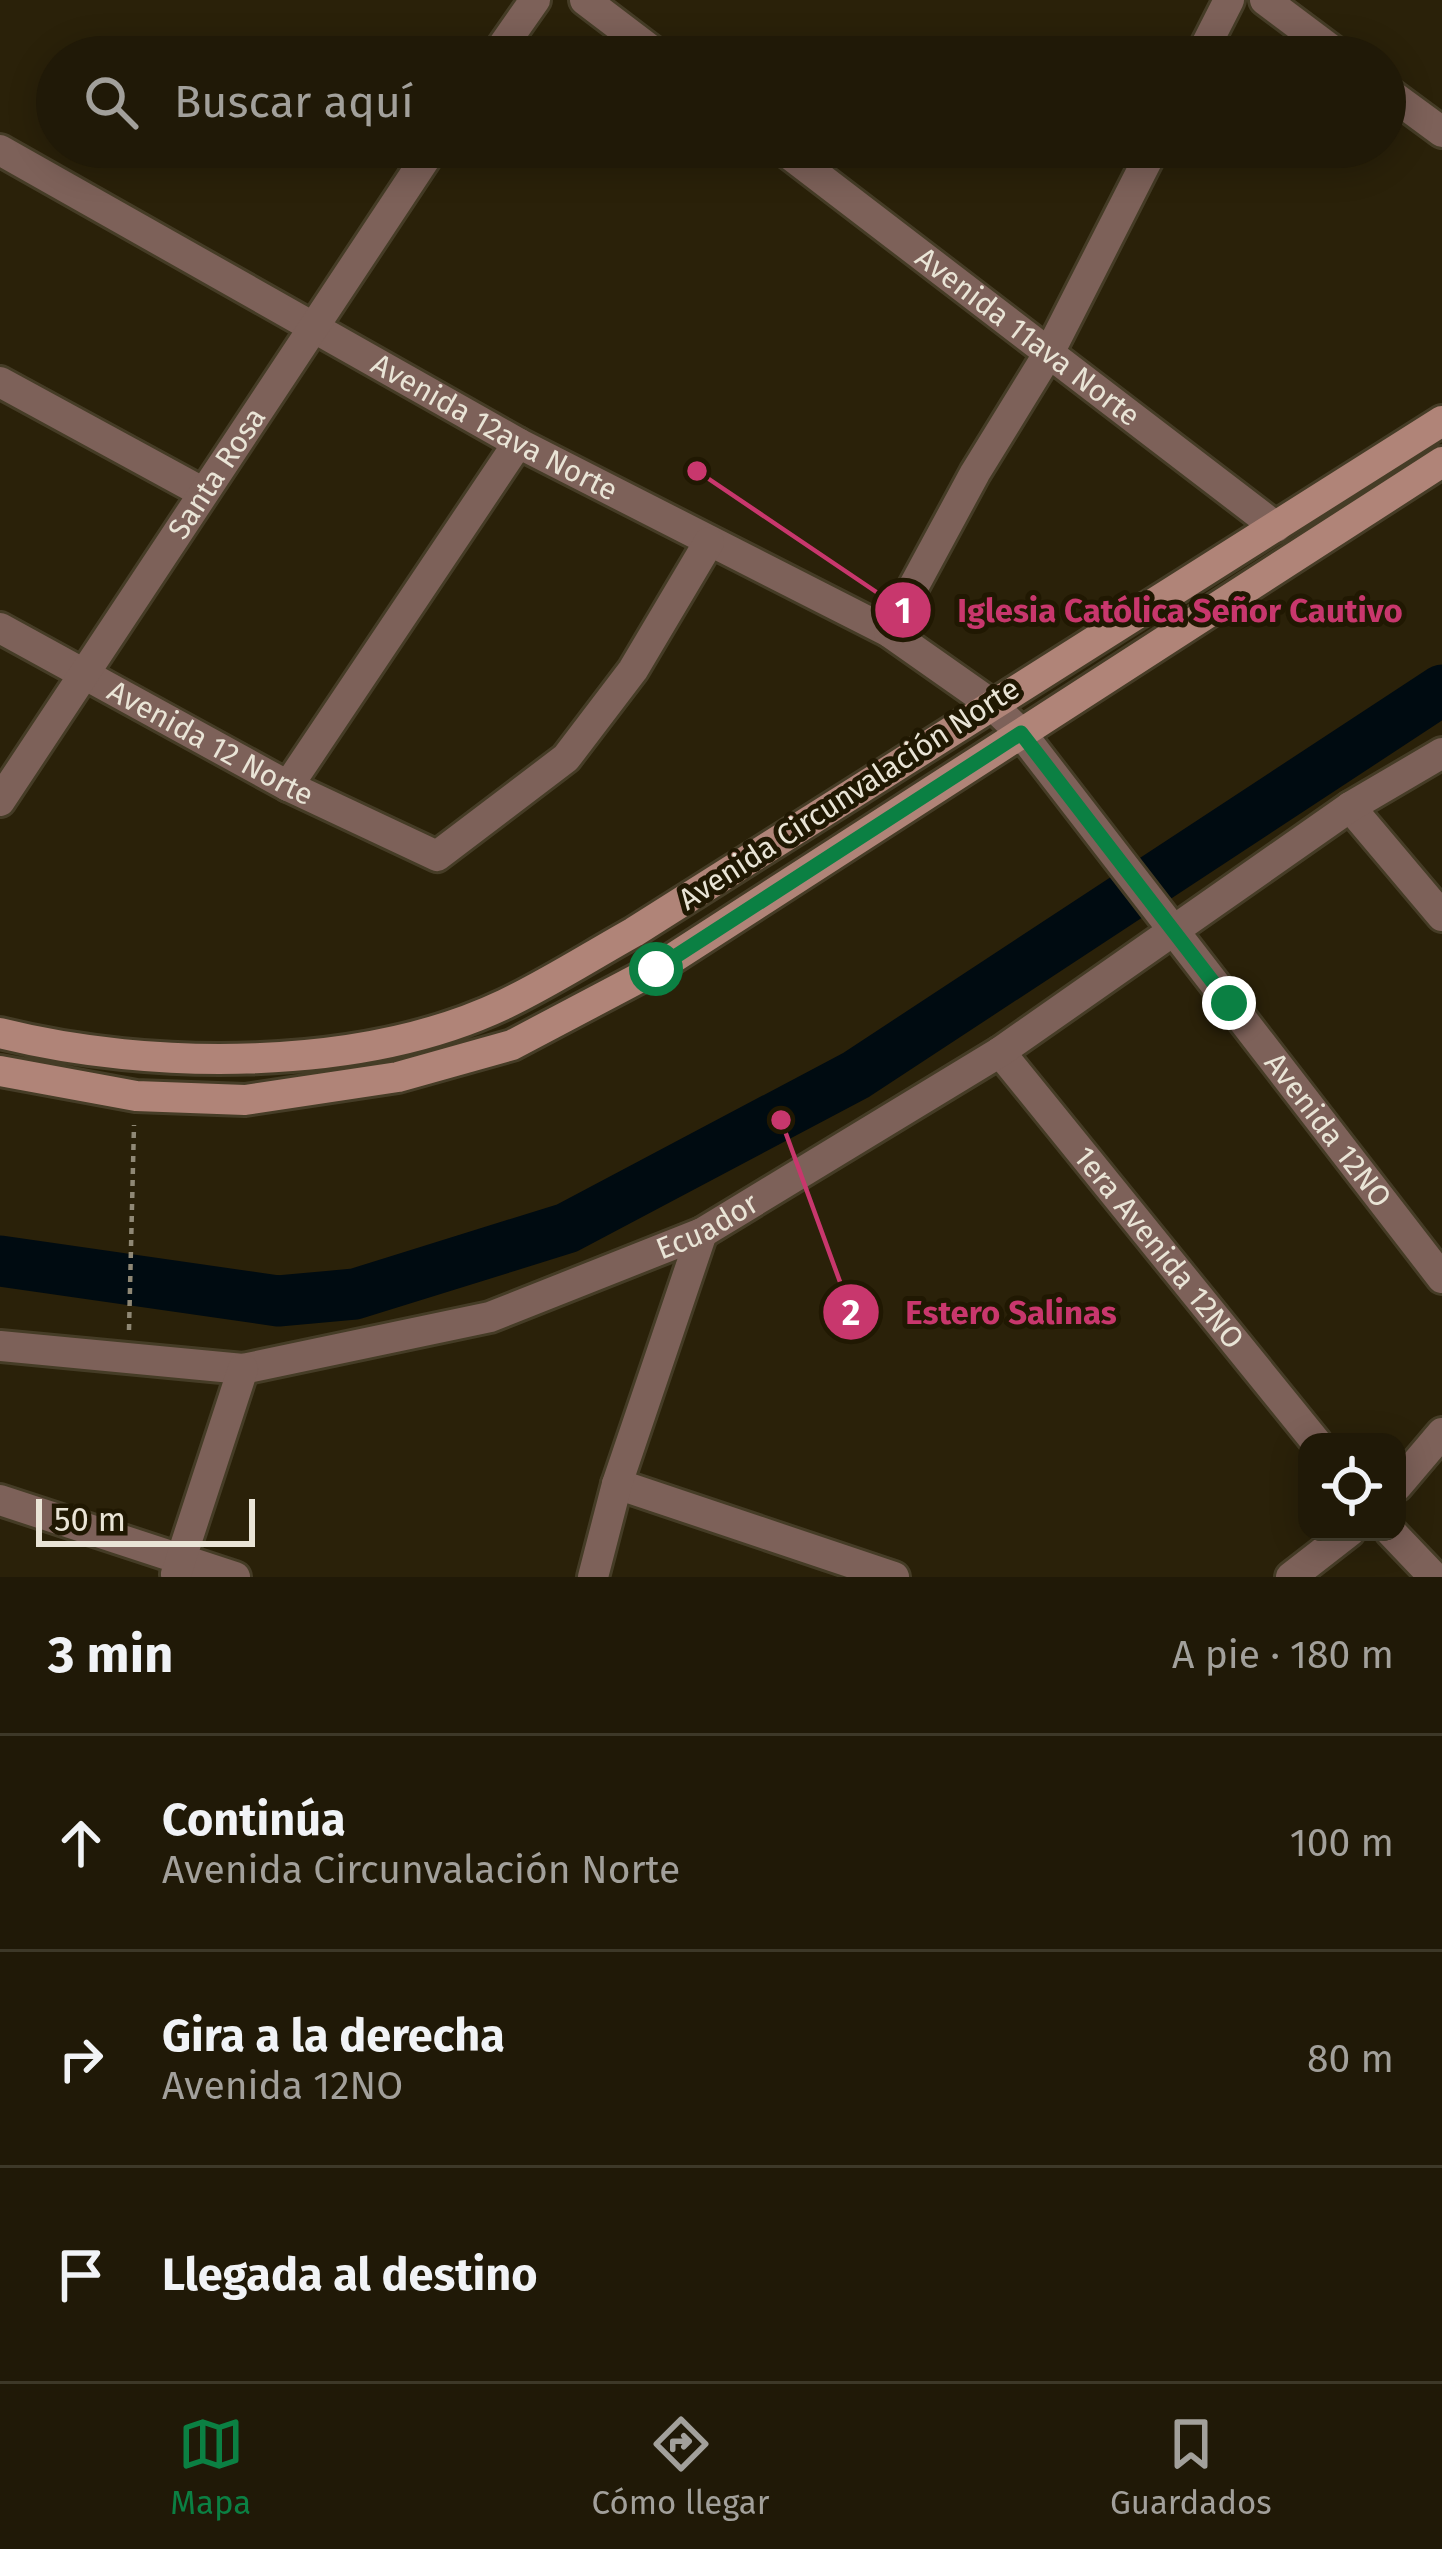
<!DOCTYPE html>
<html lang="es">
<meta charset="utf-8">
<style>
:root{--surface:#201907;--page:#2d2615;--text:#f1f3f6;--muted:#a2a09b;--line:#3d3828;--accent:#0b8043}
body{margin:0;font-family:"Fira Sans",sans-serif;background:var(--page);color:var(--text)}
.controls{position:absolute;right:36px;bottom:36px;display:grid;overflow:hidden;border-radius:24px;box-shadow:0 6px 30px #0003}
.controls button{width:108px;height:108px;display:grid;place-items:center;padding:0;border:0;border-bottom:3px solid var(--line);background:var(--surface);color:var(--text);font:60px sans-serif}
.scale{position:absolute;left:36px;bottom:30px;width:219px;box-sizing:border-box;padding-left:12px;border:6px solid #e9e4d6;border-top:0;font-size:33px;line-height:42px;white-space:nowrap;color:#e9e4d6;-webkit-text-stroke:9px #201802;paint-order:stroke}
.stop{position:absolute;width:36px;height:36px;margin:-27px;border:9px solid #0b8043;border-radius:50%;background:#fff}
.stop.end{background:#0b8043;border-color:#fff;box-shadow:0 3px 12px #0008}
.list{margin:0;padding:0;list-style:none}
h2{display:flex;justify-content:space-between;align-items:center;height:156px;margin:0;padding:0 48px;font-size:51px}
h2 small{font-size:39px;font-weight:400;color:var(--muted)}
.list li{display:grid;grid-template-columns:78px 1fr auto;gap:36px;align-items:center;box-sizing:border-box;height:216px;padding:0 48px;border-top:3px solid var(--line)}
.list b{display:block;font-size:45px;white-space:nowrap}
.list p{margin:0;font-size:39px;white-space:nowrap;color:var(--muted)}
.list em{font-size:39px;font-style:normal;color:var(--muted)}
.icon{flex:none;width:66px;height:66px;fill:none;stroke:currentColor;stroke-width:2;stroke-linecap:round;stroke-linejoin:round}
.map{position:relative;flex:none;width:1442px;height:1577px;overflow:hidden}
.search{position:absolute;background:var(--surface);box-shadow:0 6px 30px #0003;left:36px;right:36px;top:36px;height:132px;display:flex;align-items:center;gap:30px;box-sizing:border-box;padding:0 42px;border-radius:66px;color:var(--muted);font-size:45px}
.sheet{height:804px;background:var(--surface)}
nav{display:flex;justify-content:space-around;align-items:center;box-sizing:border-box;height:168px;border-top:3px solid var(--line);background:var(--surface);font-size:33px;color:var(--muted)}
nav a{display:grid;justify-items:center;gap:6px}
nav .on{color:var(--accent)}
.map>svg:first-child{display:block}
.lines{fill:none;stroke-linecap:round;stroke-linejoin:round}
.river{stroke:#000b11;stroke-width:51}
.street-casing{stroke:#453c26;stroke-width:36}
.secondary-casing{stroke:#453c26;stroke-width:36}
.path{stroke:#8f8875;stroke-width:4.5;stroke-dasharray:6 6;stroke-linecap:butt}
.street{stroke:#7d6159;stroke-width:30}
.secondary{stroke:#b08478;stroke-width:30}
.route{stroke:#0b8043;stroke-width:15}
.labels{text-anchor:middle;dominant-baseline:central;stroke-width:10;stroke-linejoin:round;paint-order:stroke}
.street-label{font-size:30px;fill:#e9e4d6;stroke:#201802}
.leader{fill:none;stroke:#c8376d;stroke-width:4.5}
.callout-dot{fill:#c8376d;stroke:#201802;stroke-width:4.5}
.mark-label{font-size:36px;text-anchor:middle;font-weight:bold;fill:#fff}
.callout-label{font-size:33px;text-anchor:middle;font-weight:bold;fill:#c8376d;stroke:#201802;stroke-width:10;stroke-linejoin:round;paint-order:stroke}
</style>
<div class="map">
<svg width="1442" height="1577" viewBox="0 0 1442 1577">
<rect width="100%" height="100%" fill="#2a2109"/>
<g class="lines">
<path class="river" d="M 0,1261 L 278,1301 L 355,1294 L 567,1228 L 856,1075 L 1442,690"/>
<g class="street-casing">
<g id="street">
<path d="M 585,0 L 660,57"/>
<path d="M 1265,0 L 1341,57"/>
<path d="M 495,57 L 535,0"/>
<path d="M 1200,57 L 1229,0"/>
<path d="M 1385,90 L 1442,132"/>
<path id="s1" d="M 780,147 L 1276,527"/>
<path id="s2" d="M 0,150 L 518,443 L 889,632 L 990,703 L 1021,733 L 1442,1278"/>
<path d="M 0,382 L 202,492"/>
<path id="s3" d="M 0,628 L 288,786 L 437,856 L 566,758 L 633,670 L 709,542"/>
<path d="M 889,632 L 975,473 L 1050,351 L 1154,147"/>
<path d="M 288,786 L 518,443"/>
<path id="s4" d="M 0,801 L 433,147"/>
<path d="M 1350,807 L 1442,916"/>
<path id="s5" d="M 1000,1052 L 1316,1442"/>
<path id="s6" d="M 0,1346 L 243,1369 L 490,1317 L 702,1233 L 1000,1052 L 1350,807 L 1442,753"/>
<path d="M 617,1484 L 894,1577"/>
<path d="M 1397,1486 L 1442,1433"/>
<path d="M 0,1500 L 235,1577"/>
<path d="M 1391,1532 L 1434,1577"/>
<path d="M 176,1574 L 243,1369"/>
<path d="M 593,1577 L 617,1484 L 702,1233"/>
<path d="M 1291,1577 L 1349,1532"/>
</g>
</g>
<g class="secondary-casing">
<path id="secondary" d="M 0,1033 C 152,1071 362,1072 505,1004 C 549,983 591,956 634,932 L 1442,421
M 0,1071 L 136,1096 L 245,1100 L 398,1077 L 512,1045 L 656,969 L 1442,462"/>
</g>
<path class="path" d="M 129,1330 L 134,1125"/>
<use href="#street" class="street"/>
<use href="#secondary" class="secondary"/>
</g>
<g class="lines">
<path class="route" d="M 656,969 L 1021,733 L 1229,1003"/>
</g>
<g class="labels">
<g class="street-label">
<text stroke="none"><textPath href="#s1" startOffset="312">Avenida 11ava Norte</textPath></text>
<text stroke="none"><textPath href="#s2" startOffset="567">Avenida 12ava Norte</textPath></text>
<text stroke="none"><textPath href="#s4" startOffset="393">Santa Rosa</textPath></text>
<text stroke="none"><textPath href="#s3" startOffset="240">Avenida 12 Norte</textPath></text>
<text transform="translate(849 794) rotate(-33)">Avenida Circunvalación Norte</text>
<text stroke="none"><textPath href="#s2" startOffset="1680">Avenida 12NO</textPath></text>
<text stroke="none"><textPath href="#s6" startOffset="732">Ecuador</textPath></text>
<text stroke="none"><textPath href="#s5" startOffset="252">1era Avenida 12NO</textPath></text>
</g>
</g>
<path class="leader" d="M697 471L903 610M781 1120L851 1312"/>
<g class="callout-dot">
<circle cx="697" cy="471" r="12"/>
<circle cx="781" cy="1120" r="12"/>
<circle cx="903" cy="610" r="30"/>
<circle cx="851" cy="1312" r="30"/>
</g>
<g class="mark-label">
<text x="903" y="623">1</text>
<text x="851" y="1325">2</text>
</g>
<g class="callout-label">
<text x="1180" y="622">Iglesia Católica Señor Cautivo</text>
<text x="1011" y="1324">Estero Salinas</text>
</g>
</svg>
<div class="controls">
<button><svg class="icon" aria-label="locate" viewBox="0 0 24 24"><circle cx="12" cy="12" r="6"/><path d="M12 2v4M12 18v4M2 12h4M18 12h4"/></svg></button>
</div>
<div class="scale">50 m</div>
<div class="stop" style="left:656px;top:969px"></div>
<div class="stop end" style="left:1229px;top:1003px"></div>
<div class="search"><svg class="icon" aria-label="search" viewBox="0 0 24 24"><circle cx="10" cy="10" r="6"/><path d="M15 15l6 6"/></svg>Buscar aquí</div>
</div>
<section class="sheet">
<h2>3 min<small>A pie · 180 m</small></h2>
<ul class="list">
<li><svg class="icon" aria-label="ahead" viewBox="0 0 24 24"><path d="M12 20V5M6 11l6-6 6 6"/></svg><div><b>Continúa</b><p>Avenida Circunvalación Norte</p></div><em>100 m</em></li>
<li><svg class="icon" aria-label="right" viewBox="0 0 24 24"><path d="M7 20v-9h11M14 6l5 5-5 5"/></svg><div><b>Gira a la derecha</b><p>Avenida 12NO</p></div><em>80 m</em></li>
<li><svg class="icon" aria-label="arrive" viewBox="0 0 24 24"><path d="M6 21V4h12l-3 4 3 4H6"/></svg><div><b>Llegada al destino</b></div></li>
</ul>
</section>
<nav>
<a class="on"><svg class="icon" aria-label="map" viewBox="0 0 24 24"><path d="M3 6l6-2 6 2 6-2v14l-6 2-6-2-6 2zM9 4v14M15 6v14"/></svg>Mapa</a>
<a><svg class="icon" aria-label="directions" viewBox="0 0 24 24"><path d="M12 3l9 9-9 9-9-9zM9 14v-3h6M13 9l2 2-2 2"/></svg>Cómo llegar</a>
<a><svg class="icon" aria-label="saved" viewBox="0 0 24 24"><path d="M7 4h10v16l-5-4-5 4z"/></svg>Guardados</a>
</nav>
